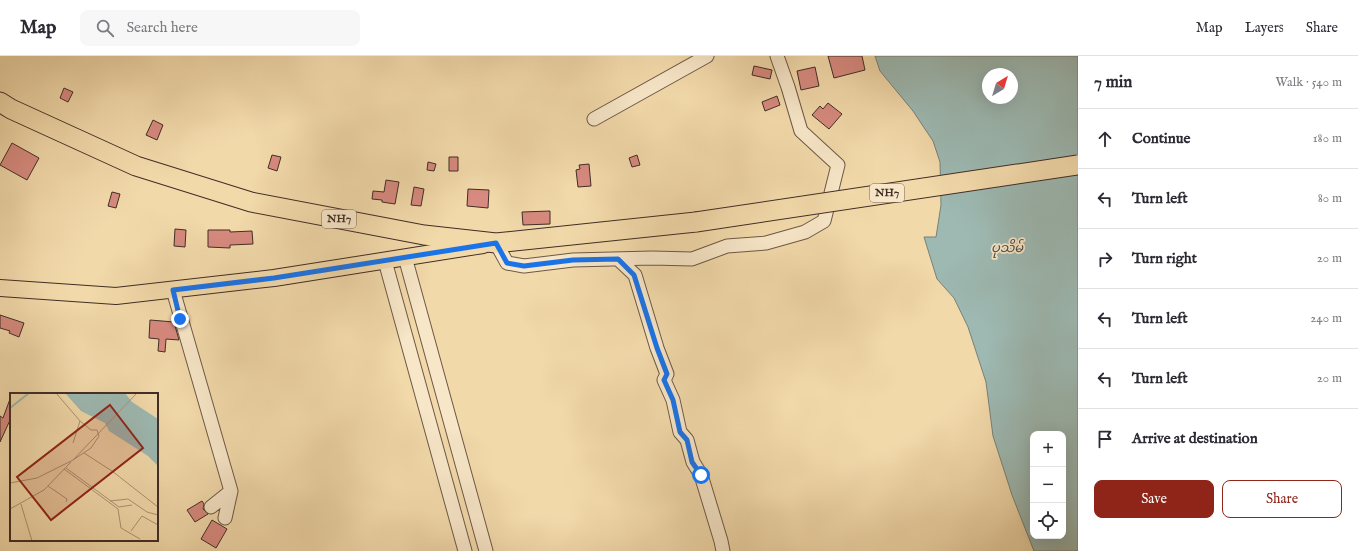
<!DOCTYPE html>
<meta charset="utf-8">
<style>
:root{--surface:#fff;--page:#f7f7f7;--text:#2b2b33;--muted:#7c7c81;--line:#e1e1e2;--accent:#8f2418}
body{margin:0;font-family:"IM FELL English","Noto Sans Myanmar",serif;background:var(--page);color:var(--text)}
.controls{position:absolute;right:12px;bottom:12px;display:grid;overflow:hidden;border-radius:8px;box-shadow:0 4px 16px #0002}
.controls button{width:36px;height:36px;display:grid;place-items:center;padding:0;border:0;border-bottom:1px solid var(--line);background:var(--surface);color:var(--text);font:20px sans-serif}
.compass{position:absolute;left:982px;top:12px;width:36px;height:36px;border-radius:50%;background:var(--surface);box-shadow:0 4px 16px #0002;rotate:38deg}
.stop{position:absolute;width:12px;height:12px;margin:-9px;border:3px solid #1a73e8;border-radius:50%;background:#fff}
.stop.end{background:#1a73e8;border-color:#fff;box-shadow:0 1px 4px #0008}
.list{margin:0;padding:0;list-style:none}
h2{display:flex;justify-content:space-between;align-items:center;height:52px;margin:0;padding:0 16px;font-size:17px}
h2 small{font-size:13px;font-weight:400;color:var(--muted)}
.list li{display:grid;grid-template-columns:26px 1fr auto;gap:12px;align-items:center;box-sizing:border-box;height:60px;padding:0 16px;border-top:1px solid var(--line)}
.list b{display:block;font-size:15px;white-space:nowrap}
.list em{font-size:13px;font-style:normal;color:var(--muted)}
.actions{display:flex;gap:8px;padding:12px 16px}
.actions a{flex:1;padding:9px 0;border:1px solid var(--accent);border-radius:8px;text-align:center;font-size:14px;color:var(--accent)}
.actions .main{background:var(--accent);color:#fff}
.icon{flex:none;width:22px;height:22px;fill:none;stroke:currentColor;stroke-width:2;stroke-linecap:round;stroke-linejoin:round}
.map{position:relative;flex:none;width:1078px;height:495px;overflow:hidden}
header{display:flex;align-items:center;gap:24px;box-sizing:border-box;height:56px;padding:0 20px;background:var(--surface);border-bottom:1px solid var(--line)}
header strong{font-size:19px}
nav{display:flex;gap:22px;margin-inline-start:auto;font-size:14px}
.search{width:280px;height:36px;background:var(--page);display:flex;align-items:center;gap:10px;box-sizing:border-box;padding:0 14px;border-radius:8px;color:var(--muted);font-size:15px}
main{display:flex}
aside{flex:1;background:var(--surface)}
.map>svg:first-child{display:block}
.water{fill:#9db9b2;stroke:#78817a;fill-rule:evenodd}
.building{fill:#d78a7f;stroke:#412d25}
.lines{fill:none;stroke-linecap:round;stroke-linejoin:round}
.minor-casing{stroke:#6d5846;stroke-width:15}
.major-casing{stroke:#412d25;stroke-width:18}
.highway-casing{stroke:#412d25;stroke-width:21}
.minor{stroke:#f7e6c8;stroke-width:13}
.major{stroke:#f2d9aa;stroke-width:16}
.highway{stroke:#f2d9aa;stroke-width:19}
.highway-bridge-casing{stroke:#412d25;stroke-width:21;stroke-linecap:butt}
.highway-bridge{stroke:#f2d9aa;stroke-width:19}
.route{stroke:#1a73e8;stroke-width:5}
.labels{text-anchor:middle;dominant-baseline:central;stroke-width:3.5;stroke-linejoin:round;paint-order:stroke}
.shield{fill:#f7e6c8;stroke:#786456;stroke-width:1}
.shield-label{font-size:11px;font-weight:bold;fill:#412d25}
.water-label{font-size:13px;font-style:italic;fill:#534941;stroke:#f7e6c8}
.inset-river{fill:none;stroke:#9db9b2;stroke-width:2}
.inset-road{fill:none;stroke:#ab9475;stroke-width:1}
.view{fill:#8f2418;fill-opacity:0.15;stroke:#8f2418;stroke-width:2}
.inset-edge{fill:none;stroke:#412d25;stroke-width:2}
</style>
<header>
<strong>Map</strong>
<div class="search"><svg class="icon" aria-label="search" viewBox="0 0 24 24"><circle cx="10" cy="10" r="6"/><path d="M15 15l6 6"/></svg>Search here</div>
<nav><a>Map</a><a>Layers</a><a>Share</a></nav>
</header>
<main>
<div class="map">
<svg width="1078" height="495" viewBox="0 0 1078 495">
<rect width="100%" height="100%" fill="#f2d9aa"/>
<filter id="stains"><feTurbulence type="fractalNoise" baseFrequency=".005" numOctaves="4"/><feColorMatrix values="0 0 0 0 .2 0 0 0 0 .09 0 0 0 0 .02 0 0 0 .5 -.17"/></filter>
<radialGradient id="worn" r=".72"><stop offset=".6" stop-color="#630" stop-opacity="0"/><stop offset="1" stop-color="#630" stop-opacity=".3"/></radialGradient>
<path class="water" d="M 875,0 L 1078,0 L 1078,495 L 1034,495 L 1012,439 L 993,380 L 986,326 L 968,271 L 954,242 L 937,223 L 924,181 L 936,181 L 941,149 L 940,106 L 933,85 L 913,55 L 880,15 ZM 988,18 L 1012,18 L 1012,42 L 988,42 ZM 1033,378 L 1063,378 L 1063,480 L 1033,480 Z"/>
<path class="building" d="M 828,0 L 862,0 L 865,14 L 834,22 Z
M 754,10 L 772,14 L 770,23 L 752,19 Z
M 815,11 L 819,30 L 801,34 L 797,15 Z
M 64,32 L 73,36 L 68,46 L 60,42 Z
M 777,40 L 780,49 L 765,55 L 762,46 Z
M 828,47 L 842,58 L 829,73 L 812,59 L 820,50 L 823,53 Z
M 153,64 L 163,69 L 157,84 L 146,79 Z
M 12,87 L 39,102 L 27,124 L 0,109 Z
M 272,99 L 281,101 L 277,115 L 268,112 Z
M 637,99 L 640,109 L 632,111 L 629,102 Z
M 449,101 L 458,101 L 458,115 L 449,115 Z
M 428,106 L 436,108 L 434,115 L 427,114 Z
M 589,108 L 591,130 L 578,131 L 576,114 L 580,113 L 579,109 Z
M 386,124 L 399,126 L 395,148 L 382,146 L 382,144 L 372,143 L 373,135 L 384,136 Z
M 414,131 L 424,133 L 421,150 L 411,149 Z
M 468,133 L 489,134 L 488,152 L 467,150 Z
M 112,136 L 120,138 L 116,152 L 108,150 Z
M 550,155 L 550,168 L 523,169 L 522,156 Z
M 175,173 L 186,174 L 185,191 L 174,190 Z
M 208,174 L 230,174 L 230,176 L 252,175 L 253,188 L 230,189 L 230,192 L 208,191 Z
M 0,259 L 24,267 L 19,281 L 9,277 L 10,275 L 0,272 Z
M 150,264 L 174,266 L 179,284 L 166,283 L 165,296 L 158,295 L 159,283 L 149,282 Z
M 10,343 L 11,343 L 11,362 L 0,386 L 0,360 L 3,362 Z
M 202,445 L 204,448 L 203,453 L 208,458 L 195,466 L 187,454 Z
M 212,464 L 227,473 L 216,492 L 201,483 Z"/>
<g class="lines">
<g class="minor-casing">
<path id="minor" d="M 594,63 L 707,0
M 496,187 L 507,207 L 524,210 L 573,204 L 652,202 L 692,203 L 727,190 L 766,187 L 805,176 L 824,165 L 838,109 L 801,75 L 788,31 L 777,0
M 405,201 L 486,495
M 618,203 L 635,219 L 657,292 L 667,318 L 664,324 L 673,344 L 680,376 L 687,384 L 693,406 L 701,419 L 721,485 L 723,495
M 385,205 L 465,495
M 173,234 L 231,435 L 211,451
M 225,462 L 231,435"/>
</g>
<g class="major-casing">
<path id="major" d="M 0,232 L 116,240 L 274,222 L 483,189"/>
</g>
<g class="highway-casing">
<path id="highway" d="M 0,46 L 11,53 L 136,110 L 251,146 L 424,179 L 496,187 L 696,166"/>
</g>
<use href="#minor" class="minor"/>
<use href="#major" class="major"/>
<use href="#highway" class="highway"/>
<g class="highway-bridge-casing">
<path id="highway-bridge" d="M 696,166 L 1078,109"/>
</g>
<use href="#highway-bridge" class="highway-bridge"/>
</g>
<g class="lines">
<path class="route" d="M 180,263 L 173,234 L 274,222 L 496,187 L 507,207 L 524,210 L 573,204 L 618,203 L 634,219 L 657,292 L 667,318 L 664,324 L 673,344 L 680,376 L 687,384 L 692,406 L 701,419"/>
</g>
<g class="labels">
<g class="shield">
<rect x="870" y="128" width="34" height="18" rx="3"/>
<rect x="322" y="154" width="34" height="18" rx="3"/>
</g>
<g class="shield-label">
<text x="887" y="137">NH7</text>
<text x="339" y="163">NH7</text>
</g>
<g class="water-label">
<text x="1007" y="192">ပုသိမ်</text>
</g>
</g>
<g transform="translate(10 337)">
<rect width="148" height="148" fill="#f2d9aa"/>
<path d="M 55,0 L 115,0 L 122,9 L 148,26 L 148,73 L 138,63 L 99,38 L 95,30 L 71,18 Z" fill="#9db9b2"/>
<path class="inset-river" d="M 0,15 L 19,0"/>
<path class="inset-road" d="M 46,0 L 70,28M 63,50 L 70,28 L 81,37 L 87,37 L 89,43 L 81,55 L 63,67M 74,60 L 102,78 L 148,114M 56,75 L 109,114 L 122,112M 54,76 L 108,116 L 111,135 L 130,146M 0,90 L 27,85 L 63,67 L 127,0M 38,93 L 57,106 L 56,109M 100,108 L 118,106 L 137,119 L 148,122M 11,111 L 22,148M 0,116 L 34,97 L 61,69M 121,138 L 132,123 L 148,132"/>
<path class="view" d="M 100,12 L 133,55 L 41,127 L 7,84 Z"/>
<rect width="148" height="148" class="inset-edge"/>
</g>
<rect width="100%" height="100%" filter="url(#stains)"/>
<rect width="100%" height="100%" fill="url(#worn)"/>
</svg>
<div class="controls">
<button>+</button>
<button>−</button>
<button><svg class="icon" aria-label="locate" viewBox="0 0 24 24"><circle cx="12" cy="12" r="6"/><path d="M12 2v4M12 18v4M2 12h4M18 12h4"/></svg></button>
</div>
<svg class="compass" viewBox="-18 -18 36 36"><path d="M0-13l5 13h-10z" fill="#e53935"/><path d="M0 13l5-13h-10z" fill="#7c7c81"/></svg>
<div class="stop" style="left:701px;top:419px"></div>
<div class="stop end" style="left:180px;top:263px"></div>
</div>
<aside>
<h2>7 min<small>Walk · 540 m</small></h2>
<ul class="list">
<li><svg class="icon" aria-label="ahead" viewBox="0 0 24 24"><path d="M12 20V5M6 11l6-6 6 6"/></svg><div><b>Continue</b></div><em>180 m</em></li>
<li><svg class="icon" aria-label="left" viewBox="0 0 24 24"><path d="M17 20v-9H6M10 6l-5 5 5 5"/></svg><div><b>Turn left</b></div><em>80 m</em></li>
<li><svg class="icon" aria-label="right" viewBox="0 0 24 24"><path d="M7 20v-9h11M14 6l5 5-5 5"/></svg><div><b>Turn right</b></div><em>20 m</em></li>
<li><svg class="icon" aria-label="left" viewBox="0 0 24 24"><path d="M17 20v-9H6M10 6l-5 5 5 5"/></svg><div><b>Turn left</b></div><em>240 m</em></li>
<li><svg class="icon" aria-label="left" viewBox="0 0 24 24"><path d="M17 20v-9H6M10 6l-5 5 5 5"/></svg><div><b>Turn left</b></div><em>20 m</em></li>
<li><svg class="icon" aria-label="arrive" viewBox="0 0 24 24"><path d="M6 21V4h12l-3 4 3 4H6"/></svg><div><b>Arrive at destination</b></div></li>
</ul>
<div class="actions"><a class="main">Save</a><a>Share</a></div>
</aside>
</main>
